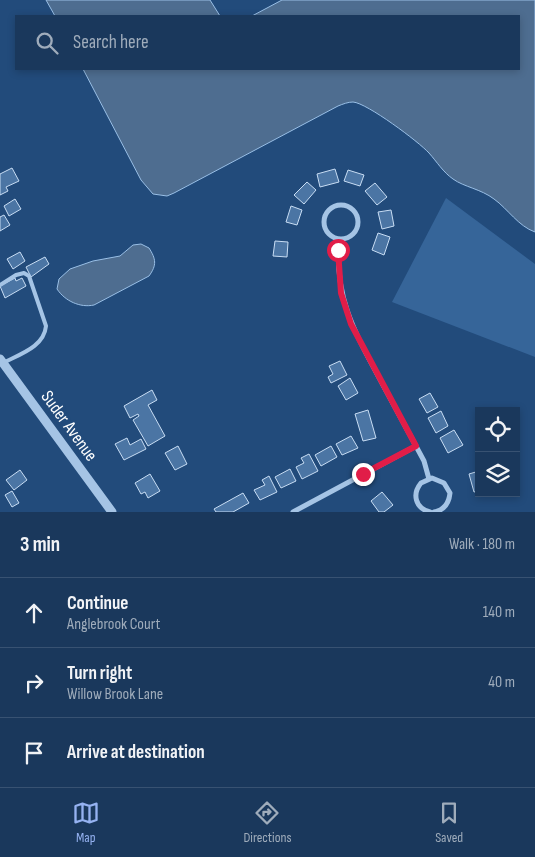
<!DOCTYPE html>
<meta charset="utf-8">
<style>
:root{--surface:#1a385c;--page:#274365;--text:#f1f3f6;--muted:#9facbb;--line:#385272;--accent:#95b2f1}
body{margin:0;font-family:"Sofia Sans Condensed",sans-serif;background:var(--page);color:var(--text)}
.controls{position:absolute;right:15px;bottom:15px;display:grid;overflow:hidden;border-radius:0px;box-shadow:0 2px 8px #0003}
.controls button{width:45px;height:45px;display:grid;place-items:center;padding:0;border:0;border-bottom:1px solid var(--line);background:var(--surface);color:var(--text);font:25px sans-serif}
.stop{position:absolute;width:15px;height:15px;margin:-11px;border:4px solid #e11d48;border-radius:50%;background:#fff}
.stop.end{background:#e11d48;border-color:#fff;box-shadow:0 1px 5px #0008}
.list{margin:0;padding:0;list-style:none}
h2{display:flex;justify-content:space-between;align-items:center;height:65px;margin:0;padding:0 20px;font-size:21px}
h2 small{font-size:16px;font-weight:400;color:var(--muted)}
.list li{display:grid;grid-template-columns:32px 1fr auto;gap:15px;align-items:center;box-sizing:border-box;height:70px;padding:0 20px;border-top:1px solid var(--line)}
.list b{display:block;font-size:19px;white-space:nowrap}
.list p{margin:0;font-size:16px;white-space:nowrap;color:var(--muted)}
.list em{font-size:16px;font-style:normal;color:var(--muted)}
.icon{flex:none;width:28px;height:28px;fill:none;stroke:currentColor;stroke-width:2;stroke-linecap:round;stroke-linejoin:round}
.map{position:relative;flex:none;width:535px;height:512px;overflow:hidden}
.search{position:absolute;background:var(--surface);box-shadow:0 2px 8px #0003;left:15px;right:15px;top:15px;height:55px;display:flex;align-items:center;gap:12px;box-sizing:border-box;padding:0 18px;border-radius:0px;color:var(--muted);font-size:19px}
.sheet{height:275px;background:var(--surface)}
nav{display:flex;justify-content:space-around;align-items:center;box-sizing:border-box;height:70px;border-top:1px solid var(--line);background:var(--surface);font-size:14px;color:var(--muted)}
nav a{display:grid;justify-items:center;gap:2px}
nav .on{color:var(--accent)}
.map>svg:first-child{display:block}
.green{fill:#366599}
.water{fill:#4e6d90;stroke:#99bfe6}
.building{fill:#4b75a4;stroke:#c8ddf4}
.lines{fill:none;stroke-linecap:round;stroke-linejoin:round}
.service{stroke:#a5c4e5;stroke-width:4}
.minor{stroke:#a5c4e5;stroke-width:5}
.tertiary{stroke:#a5c4e5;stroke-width:9}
.route{stroke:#e11d48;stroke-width:6}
.labels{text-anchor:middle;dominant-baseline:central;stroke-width:5;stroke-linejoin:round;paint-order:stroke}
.street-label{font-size:18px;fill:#fff;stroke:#224b7b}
</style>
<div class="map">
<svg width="535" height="512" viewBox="0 0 535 512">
<rect width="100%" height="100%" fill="#224b7b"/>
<path class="green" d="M 446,198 L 535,264 L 535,357 L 392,302 Z"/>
<path class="water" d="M 46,0 L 210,0 L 220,16 L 55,16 Z
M 282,0 L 535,0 L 535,232 C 518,226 508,209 494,199 C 481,189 464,187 453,179 C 443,172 437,162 429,153 C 419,142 367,103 353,102 C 348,102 343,104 338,106 L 174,193 L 167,196 L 153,194 L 141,180 L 83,69 L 519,69 L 519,16 L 252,16 Z
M 141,244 L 149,248 C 156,259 157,265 149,276 L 94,305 C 80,308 65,301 57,289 L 59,279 L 70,269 L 93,261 L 120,256 L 133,245 Z"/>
<path class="building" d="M 12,168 L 19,181 L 6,187 L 8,191 L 0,195 L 0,174 Z
M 335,169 L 339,182 L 320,187 L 317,174 Z
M 348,170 L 364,175 L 360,186 L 344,181 Z
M 307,182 L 316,190 L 304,204 L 294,195 Z
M 375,183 L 387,197 L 377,205 L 365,191 Z
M 15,199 L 21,209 L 9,216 L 4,206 Z
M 291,206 L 302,210 L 297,225 L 286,222 Z
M 391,210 L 394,226 L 382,229 L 378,212 Z
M 4,215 L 10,225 L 0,231 L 0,217 Z
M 378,233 L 390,237 L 384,255 L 372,250 Z
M 275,241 L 288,242 L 287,257 L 273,256 Z
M 20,252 L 25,261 L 13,269 L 7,259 Z
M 45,257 L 49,264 L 31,277 L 26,267 Z
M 15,278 L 16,281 L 22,278 L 26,286 L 5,298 L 0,286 Z
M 340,361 L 347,375 L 331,383 L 328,377 L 333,374 L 329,366 Z
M 350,378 L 358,393 L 346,400 L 338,386 Z
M 152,390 L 157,400 L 148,405 L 165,436 L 148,446 L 133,420 L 139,416 L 138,414 L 130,418 L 124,406 Z
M 430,393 L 438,407 L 427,413 L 419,399 Z
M 368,410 L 376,438 L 363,441 L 355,414 Z
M 441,411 L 448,426 L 436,433 L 428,418 Z
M 454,430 L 463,445 L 448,453 L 440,438 Z
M 351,436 L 358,448 L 342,455 L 336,444 Z
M 127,438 L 130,445 L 141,439 L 146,449 L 124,460 L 115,444 Z
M 178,446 L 187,464 L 175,470 L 165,453 Z
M 331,446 L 337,457 L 321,466 L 315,455 Z
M 309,454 L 318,471 L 302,479 L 296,467 L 304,463 L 301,458 Z
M 290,469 L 296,481 L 281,488 L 275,477 Z
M 20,470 L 27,480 L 14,490 L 6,480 Z
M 479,471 L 479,491 L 474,492 L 469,474 Z
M 150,474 L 160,491 L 148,498 L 145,492 L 141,494 L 135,483 Z
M 269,476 L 277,492 L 260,500 L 254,490 L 265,485 L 262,480 Z
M 12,491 L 19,503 L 12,507 L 5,495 Z
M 382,492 L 393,505 L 384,512 L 379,512 L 371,501 Z
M 243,493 L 249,503 L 233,512 L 216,512 L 214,509 Z"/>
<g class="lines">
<path class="service" d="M 0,285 L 16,275 L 24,273 L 29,276 L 46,326 C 44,347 20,354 3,363"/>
<path class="minor" d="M324 222a17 17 0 1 1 34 0a17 17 0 1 1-34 0Z
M 339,239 C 334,298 355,333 382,383 C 396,409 410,435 424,461 L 429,479
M 293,512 L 416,446
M 430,512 C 415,508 412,494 421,483 L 432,478 L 444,483 L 450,493 C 449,503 445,510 434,512"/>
<path class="tertiary" d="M 0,359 L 112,512"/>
</g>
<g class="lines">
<path class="route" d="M 338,250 L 341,293 L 351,324 L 416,446 L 363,474"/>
</g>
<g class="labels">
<g class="street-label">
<text transform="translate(69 426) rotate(54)">Suder Avenue</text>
</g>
</g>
</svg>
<div class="controls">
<button><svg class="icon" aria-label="locate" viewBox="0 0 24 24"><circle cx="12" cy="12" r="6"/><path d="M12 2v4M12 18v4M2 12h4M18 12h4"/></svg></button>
<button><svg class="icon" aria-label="layers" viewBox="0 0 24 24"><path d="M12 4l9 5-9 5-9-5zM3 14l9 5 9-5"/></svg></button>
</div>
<div class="stop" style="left:338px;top:250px"></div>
<div class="stop end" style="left:363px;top:474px"></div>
<div class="search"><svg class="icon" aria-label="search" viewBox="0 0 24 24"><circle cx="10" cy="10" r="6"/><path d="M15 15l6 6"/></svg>Search here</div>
</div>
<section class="sheet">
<h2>3 min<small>Walk · 180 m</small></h2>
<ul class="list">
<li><svg class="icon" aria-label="ahead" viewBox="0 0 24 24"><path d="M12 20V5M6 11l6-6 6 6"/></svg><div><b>Continue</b><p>Anglebrook Court</p></div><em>140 m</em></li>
<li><svg class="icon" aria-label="right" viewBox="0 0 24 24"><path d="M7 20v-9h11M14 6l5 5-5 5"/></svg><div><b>Turn right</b><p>Willow Brook Lane</p></div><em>40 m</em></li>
<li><svg class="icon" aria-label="arrive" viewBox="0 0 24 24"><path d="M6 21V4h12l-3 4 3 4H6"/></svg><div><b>Arrive at destination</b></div></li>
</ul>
</section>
<nav>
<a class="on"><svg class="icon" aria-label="map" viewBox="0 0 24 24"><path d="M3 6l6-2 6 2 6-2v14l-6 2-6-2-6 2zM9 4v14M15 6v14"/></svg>Map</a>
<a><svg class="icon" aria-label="directions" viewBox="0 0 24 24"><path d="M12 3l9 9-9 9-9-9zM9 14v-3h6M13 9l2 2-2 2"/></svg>Directions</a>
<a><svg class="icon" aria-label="saved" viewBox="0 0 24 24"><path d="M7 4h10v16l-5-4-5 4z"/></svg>Saved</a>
</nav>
